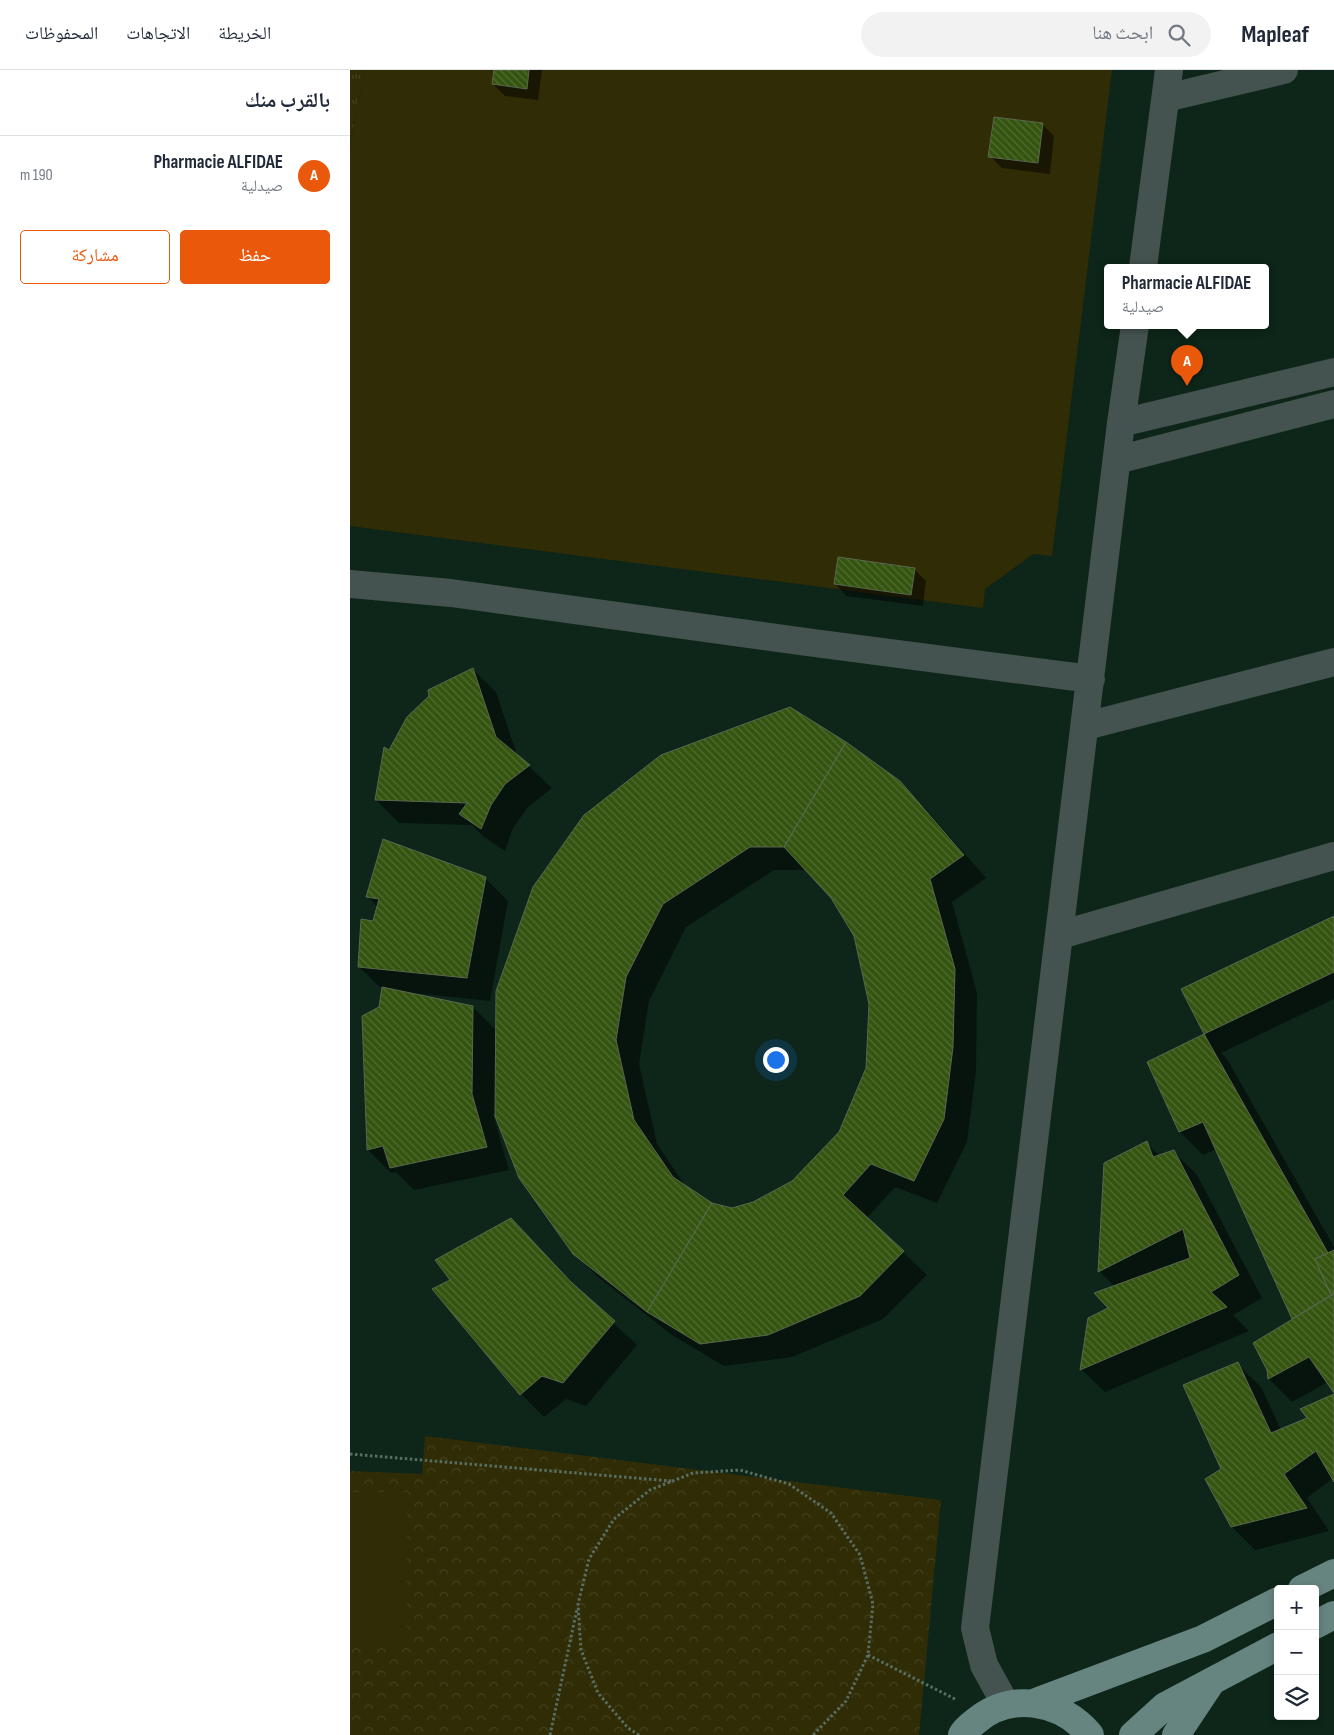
<!DOCTYPE html>
<html lang="ar">
<meta charset="utf-8">
<style>
:root{--surface:#fff;--page:#f2f2f3;--text:#1f2937;--muted:#747a83;--line:#e0e1e3;--accent:#ea580c}
body{margin:0;font-family:"Sofia Sans Condensed","Noto Naskh Arabic",sans-serif;background:var(--page);color:var(--text);direction:rtl}
.controls{position:absolute;right:15px;bottom:15px;display:grid;overflow:hidden;border-radius:5px;box-shadow:0 2px 8px #0003}
.controls button{width:45px;height:45px;display:grid;place-items:center;padding:0;border:0;border-bottom:1px solid var(--line);background:var(--surface);color:var(--text);font:25px sans-serif}
.you{position:absolute;left:425px;top:989px;width:18px;height:18px;margin:-12px;border:4px solid #fff;border-radius:50%;background:#1a73e8;box-shadow:0 0 0 8px #1a73e833}
.badge{display:grid;place-items:center;width:32px;height:32px;border-radius:50%;background:var(--accent);color:#fff;font-size:16px;font-weight:700}
.pin{position:absolute;translate:-50% -41px;filter:drop-shadow(0 1px 2px #0008)}
.pin::after{content:'';position:absolute;top:26px;width:18px;height:15px;background:inherit;clip-path:polygon(0 0,100% 0,50% 100%)}
.popup{position:absolute;left:754px;top:194px;width:165px;height:65px;box-sizing:border-box;display:grid;place-content:center;border-radius:5px;background:var(--surface);filter:drop-shadow(0 1px 4px #0005);font-size:16px;white-space:nowrap;color:var(--muted)}
.popup b{font-size:19px;color:var(--text)}
.popup::after{content:'';position:absolute;left:50%;top:100%;margin-left:-10px;border:10px solid transparent;border-top-color:var(--surface)}
.list{margin:0;padding:0;list-style:none}
h2{display:flex;justify-content:space-between;align-items:center;height:65px;margin:0;padding:0 20px;font-size:21px}
h2 small{font-size:16px;font-weight:400;color:var(--muted)}
.list li{display:grid;grid-template-columns:32px 1fr auto;gap:15px;align-items:center;box-sizing:border-box;height:80px;padding:0 20px;border-top:1px solid var(--line)}
.list b{display:block;font-size:19px;white-space:nowrap}
.list p{margin:0;font-size:16px;white-space:nowrap;color:var(--muted)}
.list em{font-size:16px;font-style:normal;color:var(--muted)}
.actions{display:flex;gap:10px;padding:15px 20px}
.actions a{flex:1;padding:11px 0;border:1px solid var(--accent);border-radius:5px;text-align:center;font-size:18px;color:var(--accent)}
.actions .main{background:var(--accent);color:#fff}
.icon{flex:none;width:28px;height:28px;fill:none;stroke:currentColor;stroke-width:2;stroke-linecap:round;stroke-linejoin:round}
.map{position:relative;flex:none;width:984px;height:1665px;overflow:hidden;direction:ltr}
header{display:flex;align-items:center;gap:30px;box-sizing:border-box;height:70px;padding:0 25px;background:var(--surface);border-bottom:1px solid var(--line)}
header strong{font-size:24px}
nav{display:flex;gap:28px;margin-inline-start:auto;font-size:18px}
.search{width:350px;height:45px;background:var(--page);display:flex;align-items:center;gap:12px;box-sizing:border-box;padding:0 18px;border-radius:28px;color:var(--muted);font-size:19px}
main{display:flex}
aside{flex:1;background:var(--surface)}
.map>svg:first-child{display:block}
.grass{fill:url(#grass-tufts)}
.park{fill:url(#park-crowns)}
.pitch{fill:#2f2c06}
.shadow{fill:#0007;fill-rule:evenodd}
.building{fill:url(#building-back-hatch);stroke:#5a674f}
.lines{fill:none;stroke-linecap:round;stroke-linejoin:round}
.path{stroke:#596e62;stroke-width:3;stroke-dasharray:2.5 2.5;stroke-linecap:butt}
.minor{stroke:#445250;stroke-width:28}
.major{stroke:#668480;stroke-width:28}
</style>
<header>
<strong>Mapleaf</strong>
<div class="search"><svg class="icon" aria-label="search" viewBox="0 0 24 24"><circle cx="10" cy="10" r="6"/><path d="M15 15l6 6"/></svg>ابحث هنا</div>
<nav><a>الخريطة</a><a>الاتجاهات</a><a>المحفوظات</a></nav>
</header>
<main>
<div class="map">
<svg width="984" height="1665" viewBox="0 0 984 1665">
<defs>
<pattern id="grass-tufts" width="24" height="20" patternUnits="userSpaceOnUse" patternTransform="scale(1.25)"><rect width="24" height="20" fill="#2f2c06"/><path d="M3 7l-1-3M5 7V3M7 7l1-3M15 17l-1-3M17 17v-4M19 17l1-3" fill="none" stroke="#43411e"/></pattern>
<pattern id="park-crowns" width="20" height="18" patternUnits="userSpaceOnUse" patternTransform="scale(1.25)"><rect width="20" height="18" fill="#2f2c06"/><path d="M2 6a3 3 0 1 1 6 0M12 15a3 3 0 1 1 6 0" fill="none" stroke="#43411e"/></pattern>
<pattern id="building-back-hatch" width="6" height="6" patternUnits="userSpaceOnUse" patternTransform="scale(1.25)"><rect width="6" height="6" fill="#345410"/><path d="M-1 5l2 2M0 0l6 6M5-1l2 2" fill="none" stroke="#516d33"/></pattern>
</defs>
<rect width="100%" height="100%" fill="#0d2619"/>
<path class="grass" d="M 0,0 L 15,0 L 0,75 Z"/>
<path class="park" d="M 75,1366 L 591,1430 L 569,1665 L 0,1665 L 0,1401 L 72,1404 Z"/>
<path class="pitch" d="M 15,0 L 762,0 L 702,486 L 683,484 L 635,519 L 633,538 L 0,456 L 0,75 Z
M 0,1422 L 57,1422 L 57,1573 L 0,1573 Z"/>
<path class="shadow" d="M 145,0 L 192,0 L 188,30 L 155,26 L 143,14 Z
M 692,54 L 704,66 L 700,104 L 652,98 L 640,86 Z
M 564,499 L 576,511 L 573,536 L 497,526 L 485,514 Z
M 122,599 L 146,622 L 167,685 L 202,718 L 178,737 L 163,758 L 155,781 L 134,767 L 122,755 L 49,753 L 26,730 L 39,681 Z
M 549,712 L 573,736 L 636,808 L 602,832 L 627,923 L 626,1001 L 617,1072 L 587,1133 L 545,1117 L 517,1148 L 577,1205 L 533,1249 L 442,1287 L 374,1296 L 322,1265 L 248,1207 L 224,1183 L 170,1107 L 145,1043 L 143,1044 L 159,1100 L 64,1120 L 46,1102 L 41,1103 L 18,1080 L 13,947 L 30,938 L 33,920 L 9,897 L 28,837 L 17,826 L 135,808 L 158,831 L 140,931 L 63,923 L 63,925 L 123,937 L 147,961 L 184,818 ZM 424,800 L 456,800 L 482,828 L 505,865 L 520,934 L 517,999 L 490,1063 L 443,1112 L 404,1133 L 382,1139 L 362,1134 L 336,1117 L 307,1074 L 289,994 L 299,931 L 336,857 Z
M 984,847 L 984,929 L 871,983 L 877,989 L 984,1177 L 984,1321 L 978,1312 L 942,1332 L 919,1309 L 919,1300 L 944,1249 L 867,1079 L 853,1085 L 830,1062 L 799,993 L 856,965 L 833,920 Z
M 796,1073 L 810,1086 L 824,1082 L 847,1105 L 912,1228 L 883,1245 L 899,1261 L 755,1322 L 732,1300 L 739,1249 L 760,1239 L 765,1217 L 749,1201 Z
M 102,1210 L 229,1221 L 287,1275 L 236,1336 L 216,1329 L 194,1347 L 171,1324 L 84,1220 Z
M 887,1294 L 911,1317 L 931,1360 L 959,1348 L 984,1325 L 984,1410 L 983,1408 L 957,1428 L 979,1461 L 905,1480 L 882,1457 L 873,1400 Z"/>
<path class="building" d="M 144,0 L 179,0 L 177,19 L 142,14 Z
M 644,47 L 693,53 L 688,93 L 638,87 Z
M 488,487 L 565,498 L 561,525 L 484,514 Z
M 123,598 L 146,667 L 180,695 L 155,714 L 141,735 L 131,759 L 109,744 L 117,733 L 25,730 L 34,677 L 39,680 L 57,647 L 79,626 L 78,620 Z
M 440,637 L 496,672 L 434,777 L 400,777 L 313,834 L 276,907 L 266,970 L 284,1050 L 323,1107 L 362,1133 L 297,1242 L 223,1184 L 169,1108 L 145,1046 L 146,921 L 183,817 L 234,745 L 311,685 Z
M 496,672 L 550,711 L 614,785 L 580,809 L 605,899 L 603,977 L 594,1049 L 564,1111 L 521,1094 L 493,1125 L 554,1181 L 510,1226 L 418,1265 L 350,1274 L 297,1242 L 362,1133 L 382,1138 L 403,1132 L 442,1111 L 489,1062 L 516,998 L 519,934 L 504,866 L 481,828 L 434,777 Z
M 33,769 L 136,807 L 117,908 L 8,897 L 11,849 L 23,851 L 29,829 L 16,827 Z
M 984,846 L 984,902 L 854,964 L 831,919 Z
M 32,917 L 123,936 L 122,1024 L 137,1077 L 40,1098 L 33,1076 L 17,1080 L 12,946 L 29,937 Z
M 854,964 L 978,1183 L 965,1189 L 981,1225 L 942,1249 L 853,1052 L 829,1062 L 797,992 Z
M 797,1071 L 803,1087 L 824,1080 L 889,1205 L 861,1222 L 877,1237 L 730,1300 L 738,1248 L 758,1238 L 744,1223 L 840,1188 L 833,1159 L 748,1202 L 754,1093 Z
M 161,1148 L 221,1212 L 265,1251 L 213,1313 L 192,1306 L 170,1325 L 82,1219 L 100,1210 L 85,1190 Z
M 984,1180 L 984,1224 L 981,1225 L 965,1189 Z
M 984,1224 L 984,1323 L 959,1287 L 918,1309 L 917,1300 L 903,1273 Z
M 888,1292 L 921,1363 L 957,1348 L 950,1339 L 984,1324 L 984,1412 L 966,1381 L 934,1404 L 957,1438 L 881,1457 L 855,1409 L 871,1399 L 833,1315 Z"/>
<g class="lines">
<path class="path" d="M 0,1384 L 321,1411
M 518,1585 L 607,1630
M 200,1665 L 227,1539
M 289,1665 L 278,1658 L 248,1623 L 231,1580 L 228,1534 L 239,1489 L 264,1449 L 300,1420 L 343,1403 L 390,1400 L 439,1414 L 481,1443 L 510,1485 L 523,1534 L 518,1585 L 496,1631 L 463,1665"/>
<path class="minor" d="M 816,28 L 934,0
M 793,197 L 819,0
M 771,353 L 984,302
M 767,390 L 984,334
M 0,514 L 101,523 L 464,573 L 741,609
M 736,656 L 984,592
M 710,865 L 984,786
M 656,1635 L 634,1595 L 625,1558 L 771,353 L 785,255"/>
<path class="major" d="M 952,1519 L 984,1503
M 965,1555 L 984,1545
M 683,1633 L 853,1569 L 928,1531
M 612,1665 C 615,1659 621,1655 626,1651 C 661,1621 712,1631 740,1665
M 783,1665 L 815,1636 L 928,1576
M 826,1665 L 860,1614"/>
</g>
</svg>
<div class="controls">
<button>+</button>
<button>−</button>
<button><svg class="icon" aria-label="layers" viewBox="0 0 24 24"><path d="M12 4l9 5-9 5-9-5zM3 14l9 5 9-5"/></svg></button>
</div>
<div class="you"></div>
<div class="pin badge" style="left:837px;top:316px">A</div>
<div class="popup"><b>Pharmacie ALFIDAE</b>صيدلية</div>
</div>
<aside>
<h2>بالقرب منك<small></small></h2>
<ul class="list">
<li><span class="badge">A</span><div><b>Pharmacie ALFIDAE</b><p>صيدلية</p></div><em>190 m</em></li>
</ul>
<div class="actions"><a class="main">حفظ</a><a>مشاركة</a></div>
</aside>
</main>
